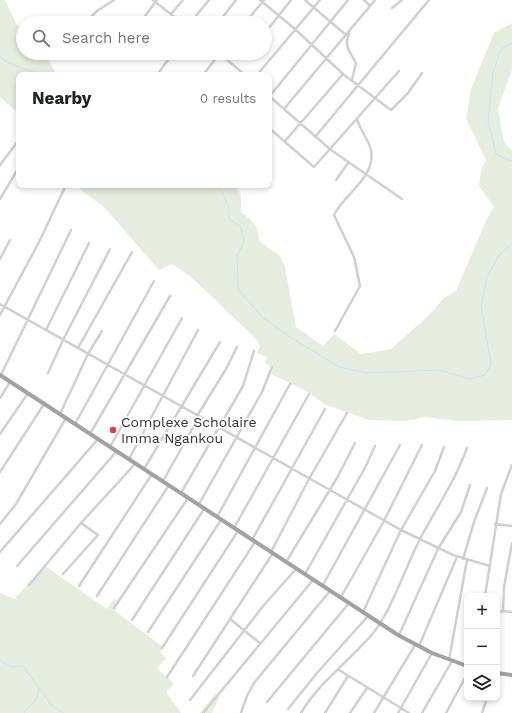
<!DOCTYPE html>
<meta charset="utf-8">
<style>
:root{--surface:#fff;--page:#f2f2f2;--text:#202124;--muted:#757577;--line:#e0e0e0}
body{margin:0;font-family:"Work Sans",sans-serif;background:var(--page);color:var(--text)}
.controls{position:absolute;right:12px;bottom:12px;display:grid;overflow:hidden;border-radius:8px;box-shadow:0 2px 6px #0003}
.controls button{width:36px;height:36px;display:grid;place-items:center;padding:0;border:0;border-bottom:1px solid var(--line);background:var(--surface);color:var(--text);font:20px sans-serif}
.list{margin:0;padding:0;list-style:none}
h2{display:flex;justify-content:space-between;align-items:center;height:52px;margin:0;padding:0 16px;font-size:17px}
h2 small{font-size:13px;font-weight:400;color:var(--muted)}
.icon{flex:none;width:22px;height:22px;fill:none;stroke:currentColor;stroke-width:2;stroke-linecap:round;stroke-linejoin:round}
.map{position:relative;flex:none;width:512px;height:713px;overflow:hidden}
.search{position:absolute;background:var(--surface);box-shadow:0 2px 6px #0003;left:16px;top:16px;width:256px;height:44px;display:flex;align-items:center;gap:10px;box-sizing:border-box;padding:0 14px;border-radius:22px;color:var(--muted);font-size:15px}
.panel{position:absolute;background:var(--surface);box-shadow:0 2px 6px #0003;left:16px;top:72px;width:256px;height:116px;border-radius:8px}
.map>svg:first-child{display:block}
.green{fill:#e6ecdf}
.lines{fill:none;stroke-linecap:round;stroke-linejoin:round}
.stream{stroke:#cfe2ee;stroke-width:1}
.minor{stroke:#d0d0d0;stroke-width:2.5}
.trunk{stroke:#a2a2a2;stroke-width:4}
.poi-dot{fill:#e63946;stroke:#fff;stroke-width:1.5}
.labels{text-anchor:middle;dominant-baseline:central;stroke-width:4;stroke-linejoin:round;paint-order:stroke}
.poi-label{font-size:14px;fill:#333;stroke:#fff;text-anchor:start}
</style>
<div class="map">
<svg width="512" height="713" viewBox="0 0 512 713">
<rect width="100%" height="100%" fill="#fff"/>
<path class="green" d="M 0,0 L 5,0 L 16,23 L 23,31 L 23,53 L 44,53 L 57,75 L 19,75 L 19,114 L 0,97 Z
M 512,23 L 512,70 L 498,108 L 504,142 L 512,151 L 512,420 L 456,421 L 425,417 L 406,421 L 369,420 L 326,405 L 306,391 L 271,374 L 273,368 L 265,363 L 267,357 L 257,353 L 260,346 L 256,339 L 190,276 L 172,264 L 159,270 L 104,207 L 74,185 L 234,185 L 241,195 L 241,212 C 254,221 258,226 259,241 L 280,256 L 285,267 L 296,327 L 323,346 L 334,334 L 361,354 L 391,349 L 429,315 L 444,298 L 456,291 L 486,221 L 494,207 L 479,186 L 481,171 L 486,160 L 466,119 L 471,89 L 494,33 Z
M 45,566 L 107,609 L 114,599 L 119,602 L 115,611 L 163,647 L 160,652 L 166,658 L 157,668 L 174,684 L 166,692 L 181,713 L 0,713 L 0,593 L 14,599 Z
M 215,694 L 219,698 L 212,713 L 200,713 Z"/>
<g class="lines">
<path class="stream" d="M 512,43 L 501,49 L 493,72 L 488,121 L 496,154 L 501,157 L 512,161
M 0,56 C 8,67 26,66 37,75
M 184,185 L 184,187 L 203,185 L 221,190 L 229,207 L 229,219 L 241,227 L 244,242 L 237,256 L 238,289 L 262,317 L 290,337 L 339,367 L 367,373 L 439,370 L 469,379 L 485,375 L 491,364 L 481,306 L 487,277 L 499,255 L 512,243
M 0,660 L 12,667 L 23,666 L 53,707 L 64,713
M 24,713 L 37,698 L 39,689"/>
<path class="minor" d="M 153,0 L 182,23
M 260,0 L 295,29 L 343,74 L 391,110 L 408,93 L 422,73
M 305,0 L 346,35
M 364,0 L 370,6
M 392,8 L 402,0
M 171,14 L 183,0
M 85,23 L 97,11 L 114,0
M 140,23 L 157,0
M 173,23 L 176,18
M 190,23 L 209,0
M 218,23 L 236,0
M 245,23 L 264,0
M 265,33 L 291,0
M 349,34 C 343,46 351,53 356,63 L 352,80
M 219,53 L 245,75
M 157,75 L 173,53
M 203,75 L 220,53
M 257,75 L 320,0
M 269,96 L 331,150 L 402,199
M 269,97 L 348,0
M 284,109 L 375,0
M 269,128 L 314,167 L 399,71
M 315,137 L 429,0
M 285,141 L 343,74
M 0,165 L 18,141
M 336,180 L 348,163
M 0,199 L 19,167
M 0,259 L 10,240
M 0,304 L 401,530 L 453,555 L 490,566
M 0,315 L 39,242 L 66,185
M 46,330 L 89,243
M 335,331 L 360,286 L 354,257 L 334,215 C 344,194 376,178 371,150 C 368,139 360,130 357,119
M 78,348 L 132,252
M 48,373 L 63,340 L 110,249
M 1,375 L 71,230
M 0,398 L 10,382
M 60,414 L 88,354 L 102,331
M 197,416 L 226,369 L 237,347
M 75,424 L 154,281
M 0,434 L 28,393
M 90,434 L 170,296
M 110,447 L 182,318
M 129,459 L 198,330
M 144,469 L 220,342
M 0,472 L 44,404
M 163,481 L 199,417
M 181,493 L 243,386 L 254,351
M 199,504 L 262,392 L 272,367
M 217,517 L 290,384
M 0,524 L 16,504 L 66,418
M 495,524 L 512,526
M 234,528 L 309,394
M 252,540 L 325,409
M 0,552 L 98,439
M 271,552 L 309,479 L 347,413
M 463,559 L 474,522 L 487,488
M 286,562 L 337,478 L 355,443
M 17,566 L 116,452
M 63,574 L 98,535 L 81,523
M 305,574 L 366,466 L 375,446
M 29,585 L 81,523 L 135,464
M 323,585 L 400,445
M 79,586 L 152,474
M 97,596 L 169,485
M 485,596 L 501,494 L 512,465
M 341,597 L 384,521 L 422,445
M 114,608 L 188,498
M 497,611 L 512,612
M 363,612 L 401,530 L 435,471 L 444,447
M 503,612 L 504,587 L 512,543
M 230,619 L 260,643
M 132,620 L 204,509
M 148,632 L 221,520
M 399,635 L 438,549 L 461,512 L 470,485
M 419,646 L 457,557
M 162,648 L 238,531
M 449,660 L 467,560
M 339,670 L 409,713
M 193,676 L 273,553
M 167,677 L 255,542
M 190,700 L 264,605 L 296,569
M 267,702 L 349,603
M 288,709 L 317,673 L 368,616
M 203,713 L 313,580
M 241,713 L 247,696 L 254,683 L 330,591
M 301,713 C 319,682 351,660 374,632 C 393,607 405,568 420,539 C 436,509 455,481 467,448
M 325,713 L 348,676
M 350,713 L 367,688
M 374,713 L 415,645
M 398,713 L 432,653
M 422,713 L 452,661
M 446,713 L 467,674
M 482,713 L 487,698"/>
<path class="trunk" d="M 0,375 L 398,635 L 432,653 L 467,666
M 497,673 L 512,675"/>
</g>
<circle class="poi-dot" cx="113" cy="430" r="4"/>
<g class="labels">
<g class="poi-label">
<text x="121" y="422">Complexe Scholaire<tspan x="121" dy="16">Imma Ngankou</tspan></text>
</g>
</g>
</svg>
<div class="controls">
<button>+</button>
<button>−</button>
<button><svg class="icon" aria-label="layers" viewBox="0 0 24 24"><path d="M12 4l9 5-9 5-9-5zM3 14l9 5 9-5"/></svg></button>
</div>
<div class="search"><svg class="icon" aria-label="search" viewBox="0 0 24 24"><circle cx="10" cy="10" r="6"/><path d="M15 15l6 6"/></svg>Search here</div>
<section class="panel">
<h2>Nearby<small>0 results</small></h2>
<ul class="list">
</ul>
</section>
</div>
